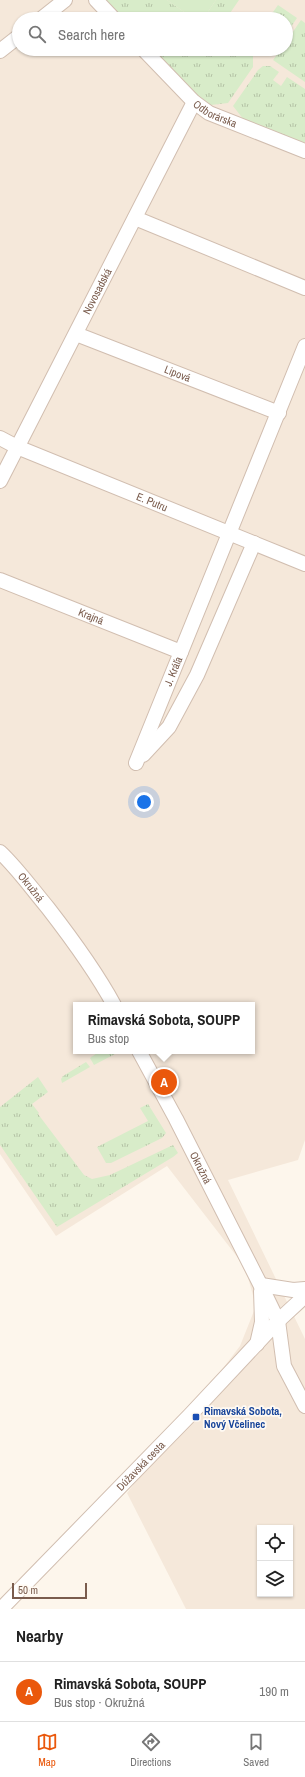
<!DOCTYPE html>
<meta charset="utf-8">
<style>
:root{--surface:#fff;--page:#f2f2f2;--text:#222;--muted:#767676;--line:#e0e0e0;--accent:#ea580c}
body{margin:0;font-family:"Archivo Narrow",sans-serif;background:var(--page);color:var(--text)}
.controls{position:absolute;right:12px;bottom:12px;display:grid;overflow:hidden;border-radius:0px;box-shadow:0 1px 3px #0004}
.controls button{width:36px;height:36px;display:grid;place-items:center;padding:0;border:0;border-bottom:1px solid var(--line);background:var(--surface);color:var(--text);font:20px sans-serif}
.scale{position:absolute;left:12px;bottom:10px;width:75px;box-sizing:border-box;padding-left:4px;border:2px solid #7a5c4d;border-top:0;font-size:11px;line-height:14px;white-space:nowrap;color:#7a5c4d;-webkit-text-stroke:3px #fffaf3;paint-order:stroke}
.you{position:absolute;left:144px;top:802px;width:14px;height:14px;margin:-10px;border:3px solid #fff;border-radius:50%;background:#1a73e8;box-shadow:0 0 0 6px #1a73e833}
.badge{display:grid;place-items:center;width:26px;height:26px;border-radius:50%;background:var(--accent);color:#fff;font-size:13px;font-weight:700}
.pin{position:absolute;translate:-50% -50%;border:2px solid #fff;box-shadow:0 1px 4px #0006}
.popup{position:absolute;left:73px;top:1002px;width:182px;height:52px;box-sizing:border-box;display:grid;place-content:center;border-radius:0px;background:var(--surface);filter:drop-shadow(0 1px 3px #0005);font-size:13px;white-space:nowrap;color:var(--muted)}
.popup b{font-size:15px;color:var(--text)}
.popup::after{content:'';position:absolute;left:50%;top:100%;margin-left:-8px;border:8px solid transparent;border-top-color:var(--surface)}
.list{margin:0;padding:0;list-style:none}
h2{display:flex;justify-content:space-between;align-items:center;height:52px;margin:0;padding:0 16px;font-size:17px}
h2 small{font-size:13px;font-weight:400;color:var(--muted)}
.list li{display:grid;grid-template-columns:26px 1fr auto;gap:12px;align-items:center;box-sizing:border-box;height:60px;padding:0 16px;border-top:1px solid var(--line)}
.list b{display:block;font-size:15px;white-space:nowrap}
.list p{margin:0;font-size:13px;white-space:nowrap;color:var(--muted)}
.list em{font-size:13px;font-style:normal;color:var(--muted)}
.icon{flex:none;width:22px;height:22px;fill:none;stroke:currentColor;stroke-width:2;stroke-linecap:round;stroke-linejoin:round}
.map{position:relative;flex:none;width:305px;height:1609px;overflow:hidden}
.search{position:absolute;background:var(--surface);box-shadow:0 1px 3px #0004;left:12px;right:12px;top:12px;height:44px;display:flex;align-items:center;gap:10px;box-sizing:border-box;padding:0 14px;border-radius:22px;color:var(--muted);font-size:15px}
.sheet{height:112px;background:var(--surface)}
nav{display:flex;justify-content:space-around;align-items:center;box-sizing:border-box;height:56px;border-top:1px solid var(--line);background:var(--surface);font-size:11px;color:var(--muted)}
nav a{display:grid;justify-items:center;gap:2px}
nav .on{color:var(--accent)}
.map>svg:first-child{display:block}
.residential{fill:#f5e8da;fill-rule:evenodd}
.grass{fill:url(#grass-tufts)}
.pitch{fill:#d8ecc9}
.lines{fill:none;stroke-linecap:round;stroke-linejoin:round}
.minor-casing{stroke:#d1beb0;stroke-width:16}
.minor{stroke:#fff;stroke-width:14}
.transit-dot{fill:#1a4fb4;stroke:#fffaf3;stroke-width:1.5}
.labels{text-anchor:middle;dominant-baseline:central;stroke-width:3.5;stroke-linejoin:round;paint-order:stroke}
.street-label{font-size:11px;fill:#7a5c4d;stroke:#fffaf3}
.transit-label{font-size:11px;font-weight:bold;fill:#164399;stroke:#fffaf3;text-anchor:start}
</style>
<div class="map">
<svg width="305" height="1609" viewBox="0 0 305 1609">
<defs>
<pattern id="grass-tufts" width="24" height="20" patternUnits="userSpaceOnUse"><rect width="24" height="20" fill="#d8ecc9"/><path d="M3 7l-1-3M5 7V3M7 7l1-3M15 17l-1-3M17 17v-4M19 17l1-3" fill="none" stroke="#b4c2a5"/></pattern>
</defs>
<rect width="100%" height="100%" fill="#fdf6ec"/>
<path class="residential" d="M 0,0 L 305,0 L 305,1140 L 298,1160 L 228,1180 L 305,1339 L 305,1609 L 186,1609 L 127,1493 L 240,1346 L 256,1306 L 245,1267 L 167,1166 L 56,1236 L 0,1154 ZM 19,19 L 286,19 L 286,49 L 19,49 ZM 76,1005 L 252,1005 L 252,1051 L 76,1051 ZM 260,1528 L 290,1528 L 290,1594 L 260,1594 Z"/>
<path class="grass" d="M 104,0 L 167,0 L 194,19 L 122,19 Z
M 216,0 L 239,0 L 226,19 L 203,19 Z
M 278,5 L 297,18 L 286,34 L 286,19 L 273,12 Z
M 301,20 L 305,23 L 305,82 L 273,60 L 281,49 L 286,49 L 286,42 Z
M 150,49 L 245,49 L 253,56 L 253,67 L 228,103 L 211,105 L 200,97 L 196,99 Z
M 263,66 L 270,66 L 279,72 L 273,80 L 281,86 L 287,77 L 305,89 L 305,143 L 244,120 L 233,106 L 258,70 Z
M 100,1051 L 113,1051 L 115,1054 L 94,1065 L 90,1058 Z
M 86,1062 L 90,1067 L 62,1083 L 61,1079 L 63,1076 Z
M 38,1077 L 48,1092 L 32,1104 L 39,1113 L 38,1114 L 84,1175 L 92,1179 L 110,1175 L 173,1145 L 178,1153 L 173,1157 L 57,1227 L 0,1145 L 0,1107 Z
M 148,1104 L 166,1133 L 162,1138 L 111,1163 L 106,1163 L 97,1147 L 148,1121 L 140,1108 Z"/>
<path class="pitch" d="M 167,0 L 216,0 L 203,19 L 194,19 Z"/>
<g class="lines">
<g class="minor-casing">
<g id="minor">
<path d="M 96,0 L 114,19"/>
<path d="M 41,19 L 65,0"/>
<path id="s1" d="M 143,49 L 194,102 L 209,113 L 305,151"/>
<path d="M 0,51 L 19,36"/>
<path d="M 135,218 L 305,288"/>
<path id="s2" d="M 76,334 L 279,413"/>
<path id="s3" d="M 0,438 L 17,447 L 305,564"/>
<path id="s4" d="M 0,481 L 194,102"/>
<path id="s5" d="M 0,580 L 181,652"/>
<path d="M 143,755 L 169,727 L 197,675 L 254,543"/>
<path id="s6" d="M 136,763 L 305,346"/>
<path id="s7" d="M 0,852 C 18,869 32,889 48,908 C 72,939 95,970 114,1005"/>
<path id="s8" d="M 139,1051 L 176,1119 L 260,1284 L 278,1321 L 284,1366 L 305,1406"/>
<path d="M 261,1285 L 293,1290 L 305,1289"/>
<path d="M 257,1344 L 262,1322 L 261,1291"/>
<path id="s9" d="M 1,1609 L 190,1415 L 278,1321 L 305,1296"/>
</g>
</g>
<use href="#minor" class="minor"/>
</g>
<rect class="transit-dot" x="192" y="1413" width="8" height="8" rx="2"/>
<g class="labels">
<g class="street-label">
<text stroke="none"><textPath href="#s1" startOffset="98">Odborárska</textPath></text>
<text stroke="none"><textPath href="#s4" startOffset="213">Novosadská</textPath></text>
<text stroke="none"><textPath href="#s2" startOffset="109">Lipová</textPath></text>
<text stroke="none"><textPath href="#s3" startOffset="165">E. Putru</textPath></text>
<text stroke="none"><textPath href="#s5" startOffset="98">Krajná</textPath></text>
<text stroke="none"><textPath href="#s6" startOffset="99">J. Kráľa</textPath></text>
<text stroke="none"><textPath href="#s7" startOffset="47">Okružná</textPath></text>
<text stroke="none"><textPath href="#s8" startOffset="132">Okružná</textPath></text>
<text stroke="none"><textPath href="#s9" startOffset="200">Dúžavská cesta</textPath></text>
</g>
<g class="transit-label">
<text x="204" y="1411">Rimavská Sobota,<tspan x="204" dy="13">Nový Včelinec</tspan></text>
</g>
</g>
</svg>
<div class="controls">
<button><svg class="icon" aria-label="locate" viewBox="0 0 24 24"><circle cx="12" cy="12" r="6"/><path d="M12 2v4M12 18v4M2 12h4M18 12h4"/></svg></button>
<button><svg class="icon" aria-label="layers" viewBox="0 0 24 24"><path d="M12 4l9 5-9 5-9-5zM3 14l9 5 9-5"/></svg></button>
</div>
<div class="scale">50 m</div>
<div class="you"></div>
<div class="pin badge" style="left:164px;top:1082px">A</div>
<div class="popup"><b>Rimavská Sobota, SOUPP</b>Bus stop</div>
<div class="search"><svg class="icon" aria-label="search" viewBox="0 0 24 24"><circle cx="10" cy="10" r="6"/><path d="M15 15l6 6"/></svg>Search here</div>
</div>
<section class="sheet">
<h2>Nearby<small></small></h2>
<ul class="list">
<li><span class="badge">A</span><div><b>Rimavská Sobota, SOUPP</b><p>Bus stop · Okružná</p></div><em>190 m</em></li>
</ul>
</section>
<nav>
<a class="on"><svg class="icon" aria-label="map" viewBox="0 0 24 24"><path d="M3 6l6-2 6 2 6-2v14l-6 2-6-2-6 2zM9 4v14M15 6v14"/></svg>Map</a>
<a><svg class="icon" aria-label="directions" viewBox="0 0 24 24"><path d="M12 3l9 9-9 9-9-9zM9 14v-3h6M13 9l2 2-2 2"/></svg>Directions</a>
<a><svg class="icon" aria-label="saved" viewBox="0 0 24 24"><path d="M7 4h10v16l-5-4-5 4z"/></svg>Saved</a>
</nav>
